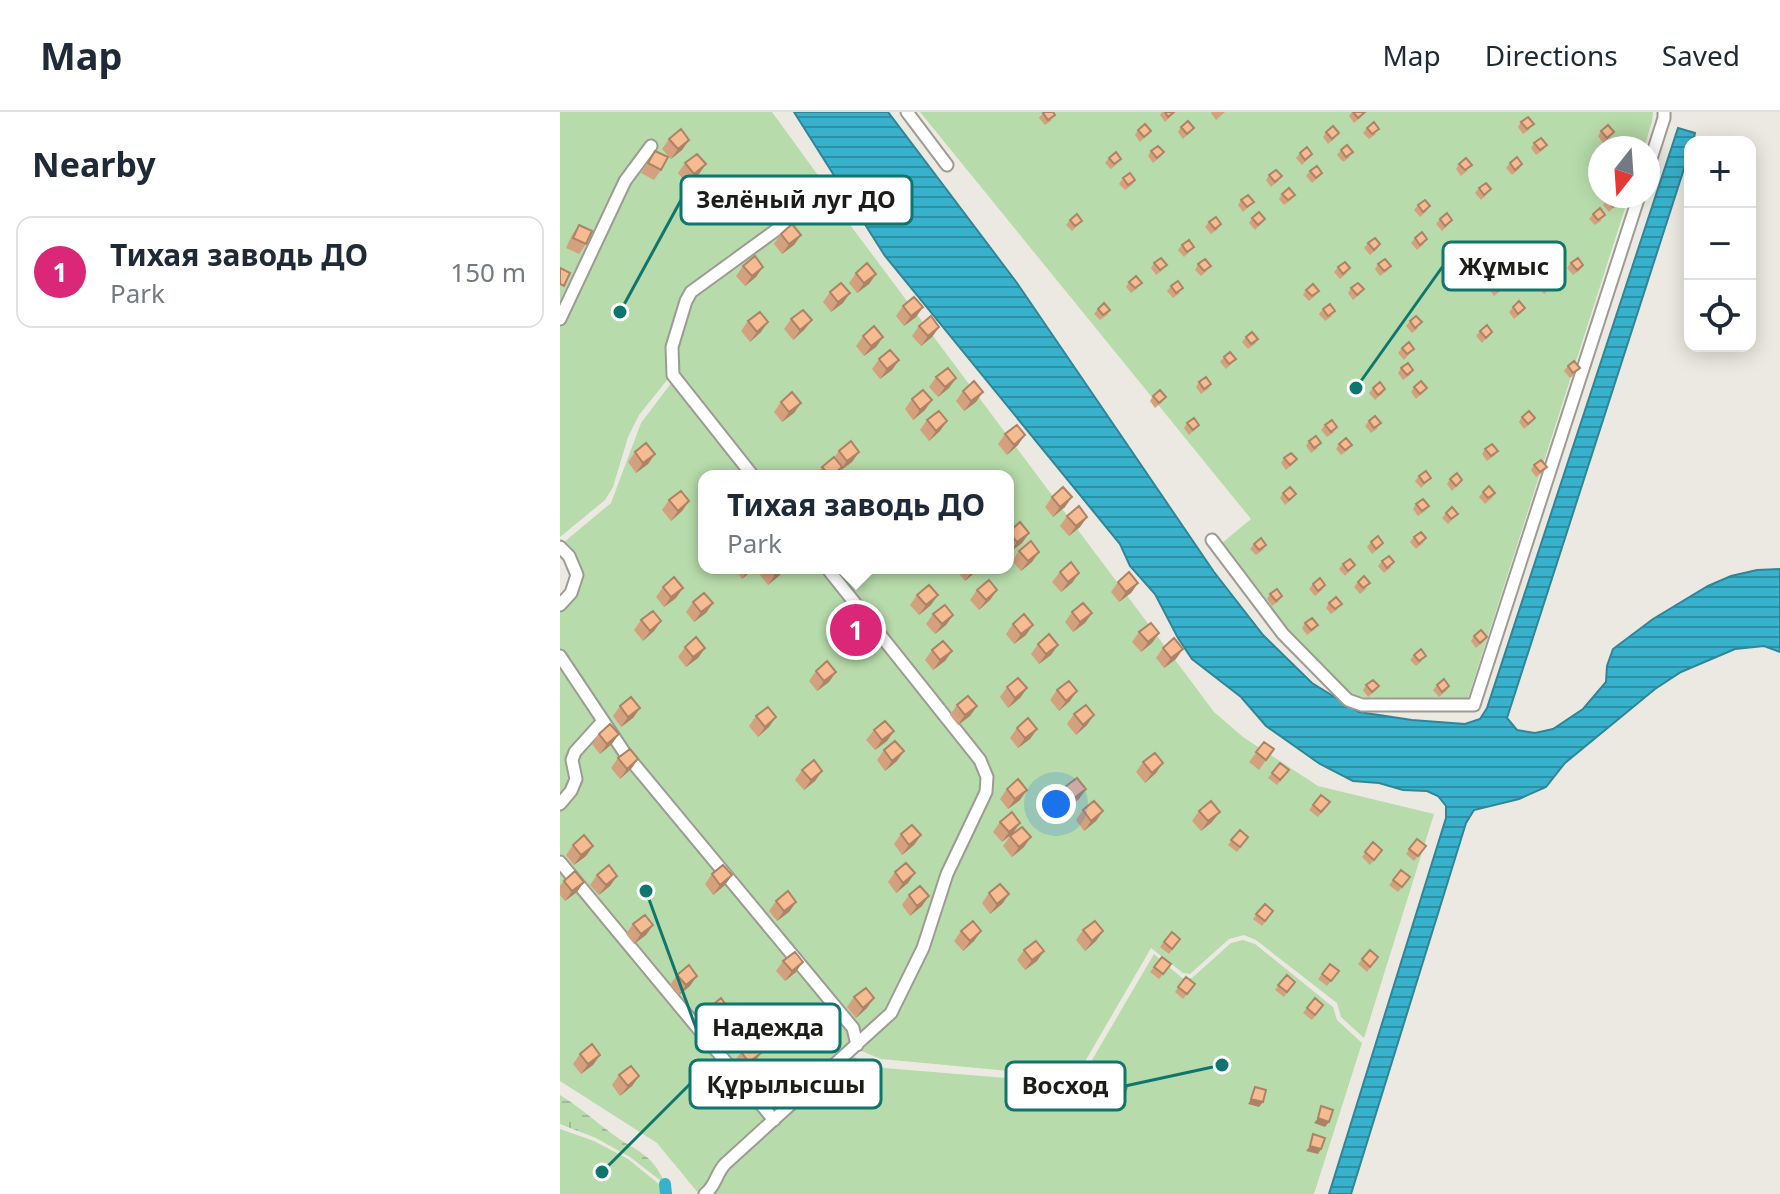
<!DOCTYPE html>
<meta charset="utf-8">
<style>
:root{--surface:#fff;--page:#f6f6f7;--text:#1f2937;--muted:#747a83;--line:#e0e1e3;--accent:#db2777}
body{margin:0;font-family:"Noto Sans",sans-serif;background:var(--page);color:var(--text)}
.controls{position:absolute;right:24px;top:24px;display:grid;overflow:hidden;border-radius:16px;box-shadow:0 4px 20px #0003}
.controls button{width:72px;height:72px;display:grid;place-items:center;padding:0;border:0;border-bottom:2px solid var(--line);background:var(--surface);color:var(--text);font:40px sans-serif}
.compass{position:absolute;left:1028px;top:24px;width:72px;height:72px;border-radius:50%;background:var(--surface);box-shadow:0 4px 20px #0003;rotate:197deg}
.you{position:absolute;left:496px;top:692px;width:28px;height:28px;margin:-20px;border:6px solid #fff;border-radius:50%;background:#1a73e8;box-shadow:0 0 0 12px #1a73e833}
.badge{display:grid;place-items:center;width:52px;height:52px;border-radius:50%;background:var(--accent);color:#fff;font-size:26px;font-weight:700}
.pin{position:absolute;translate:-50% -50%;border:4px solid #fff;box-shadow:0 2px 8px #0006}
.popup{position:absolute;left:138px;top:358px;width:316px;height:104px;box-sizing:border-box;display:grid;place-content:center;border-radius:16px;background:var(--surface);filter:drop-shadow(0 2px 6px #0005);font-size:26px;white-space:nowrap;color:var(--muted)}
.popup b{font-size:30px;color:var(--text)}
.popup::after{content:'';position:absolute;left:50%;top:100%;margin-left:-16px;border:16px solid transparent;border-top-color:var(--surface)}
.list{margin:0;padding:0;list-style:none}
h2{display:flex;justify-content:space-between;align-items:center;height:104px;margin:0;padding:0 32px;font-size:34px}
h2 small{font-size:26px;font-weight:400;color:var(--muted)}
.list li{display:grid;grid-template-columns:52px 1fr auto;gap:24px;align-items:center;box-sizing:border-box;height:112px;margin:0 16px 16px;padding:0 16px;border:2px solid var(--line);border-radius:16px}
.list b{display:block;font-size:30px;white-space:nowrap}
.list p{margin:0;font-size:26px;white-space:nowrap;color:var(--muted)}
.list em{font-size:26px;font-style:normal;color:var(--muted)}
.icon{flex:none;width:44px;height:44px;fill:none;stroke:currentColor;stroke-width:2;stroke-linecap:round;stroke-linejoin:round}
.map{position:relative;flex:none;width:1220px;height:1082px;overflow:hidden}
header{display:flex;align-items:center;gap:48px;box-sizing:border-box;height:112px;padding:0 40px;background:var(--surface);border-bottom:2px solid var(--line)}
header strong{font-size:38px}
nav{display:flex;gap:44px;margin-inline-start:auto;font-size:28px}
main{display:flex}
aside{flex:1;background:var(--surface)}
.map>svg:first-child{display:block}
.wetland{fill:url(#wetland-marsh)}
.garden{fill:#b7dbaa;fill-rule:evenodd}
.water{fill:url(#water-rules);stroke:#308596;stroke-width:2}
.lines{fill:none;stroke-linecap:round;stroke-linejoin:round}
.canal{stroke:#38b2cc;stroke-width:12}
.minor-casing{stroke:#9d9b94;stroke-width:15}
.minor{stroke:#fff;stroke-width:11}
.wall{fill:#d4a17e}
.shaded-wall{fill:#ad8366}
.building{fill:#f7bb92;stroke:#ad8366;stroke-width:2}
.leader{fill:none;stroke:#0f766e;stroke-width:3}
.callout-dot{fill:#0f766e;stroke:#fff;stroke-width:3}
.callout{fill:#fff;stroke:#0f766e;stroke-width:3}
.callout-label{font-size:24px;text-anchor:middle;font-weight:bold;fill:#1c1c19}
</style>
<header>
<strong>Map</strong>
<nav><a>Map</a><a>Directions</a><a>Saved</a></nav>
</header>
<main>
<aside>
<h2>Nearby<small></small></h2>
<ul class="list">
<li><span class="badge">1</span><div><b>Тихая заводь ДО</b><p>Park</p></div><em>150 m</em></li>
</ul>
</aside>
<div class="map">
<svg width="1220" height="1082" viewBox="0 0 1220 1082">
<defs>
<pattern id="wetland-marsh" width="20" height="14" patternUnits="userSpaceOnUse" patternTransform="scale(2)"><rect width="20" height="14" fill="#b7dbaa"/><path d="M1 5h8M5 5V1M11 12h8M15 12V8" fill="none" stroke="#9dbb92"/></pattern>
<pattern id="water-rules" width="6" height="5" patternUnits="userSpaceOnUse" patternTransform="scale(2)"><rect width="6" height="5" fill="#38b2cc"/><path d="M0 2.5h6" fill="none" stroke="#2e90a5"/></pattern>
</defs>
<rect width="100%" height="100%" fill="#ebe9e1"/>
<path class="wetland" d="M 0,983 C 18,994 34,1008 51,1021 C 76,1040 92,1040 105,1072 L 70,1045 L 36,1026 L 0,1012 Z"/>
<path class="garden" d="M 0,0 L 212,0 L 268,77 L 130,177 L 111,263 L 79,303 L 68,325 L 53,375 L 45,388 L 0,425 Z
M 360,0 L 1093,0 L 1092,10 L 1084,36 L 1040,36 L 1040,84 L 1069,84 L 908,586 L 806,586 L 790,582 L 727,517 L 662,431 L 691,407 Z
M 270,86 L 654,600 L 683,625 L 758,674 L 874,702 L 804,926 L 781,905 L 777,891 L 696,828 L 684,823 L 669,827 L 630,862 L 623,861 L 591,836 L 516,965 L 321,947 L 299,938 L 301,921 L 63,631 L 0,536 L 0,499 L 13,484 L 16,446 L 3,431 L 51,391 L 81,311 L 112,270 L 116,235 L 129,191 L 135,183 ZM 144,364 L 448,364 L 448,456 L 144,456 Z
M 0,553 L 289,920 L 291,932 L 154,1058 L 148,1075 L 139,1082 L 97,1031 L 0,969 Z
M 683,828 L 695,832 L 773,895 L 777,908 L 802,931 L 754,1082 L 147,1082 L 160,1062 L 291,943 L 303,950 L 324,956 L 518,972 L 594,842 L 622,866 L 632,866 L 671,831 Z
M 0,1017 L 34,1029 L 68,1047 L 100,1073 L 102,1082 L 0,1082 Z"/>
<path class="water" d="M 234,0 L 328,0 L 457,171 L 654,460 L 703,523 L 752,571 L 799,600 L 852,608 L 905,612 L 920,607 L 927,596 L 1118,16 L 1135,21 L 1133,30 L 1130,30 L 1130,38 L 947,606 L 957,618 L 975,621 L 993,617 L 1023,597 L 1046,570 L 1047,554 L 1053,537 L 1093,507 L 1148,474 L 1171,464 L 1197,458 L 1220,457 L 1220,540 L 1204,534 L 1175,537 L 1121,560 L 1095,577 L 1005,651 L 986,675 L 959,687 L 914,698 L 906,711 L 791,1082 L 769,1082 L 886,706 L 886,694 L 878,684 L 867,679 L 843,678 L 819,671 L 793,669 L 760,652 L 706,614 L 681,585 L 632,547 L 618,526 L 595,482 L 570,454 L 560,432 L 325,144 Z"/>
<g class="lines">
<path class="canal" d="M 105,1072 L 106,1082"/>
<g class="minor-casing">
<path id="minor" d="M 347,0 L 387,53
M 1088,56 L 1104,6 L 1104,0
M 0,207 L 65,69 L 91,34
M 193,364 L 113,263 L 112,235 L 126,189 L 131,180 L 271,78
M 652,428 L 723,522 L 788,588 L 802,593 L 914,593 L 1079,84
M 0,435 L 9,444 L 17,463 L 11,481 L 0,493
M 0,544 L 64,640 L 293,916 L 297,933
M 0,692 L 11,679 L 16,667 L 12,648 L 15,640 L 43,609
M 0,750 L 214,1008
M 145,1082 C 156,1074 155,1063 165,1052 L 331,901 L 363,836 L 387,762 L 426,680 L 427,665 L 420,648 L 267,456"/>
</g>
<use href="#minor" class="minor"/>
</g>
<path class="wall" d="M 602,0 L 615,0 L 605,10 L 600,3 Z
M 652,0 L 665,0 L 656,8 L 651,1 Z
M 792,0 L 804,0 L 801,5 L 794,11 L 789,4 Z
M 483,1 L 492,8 L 485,13 L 479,6 Z
M 961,10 L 970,17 L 963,22 L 958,15 Z
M 621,15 L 634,16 L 623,27 L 618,20 Z
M 807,16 L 816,22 L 809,27 L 803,21 Z
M 578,18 L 591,19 L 580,30 L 575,23 Z
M 1041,19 L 1054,20 L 1050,25 L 1043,31 L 1038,24 Z
M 766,20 L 775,26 L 768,32 L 763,25 Z
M 109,27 L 129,28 L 122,38 L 111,47 L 102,37 Z
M 974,31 L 987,33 L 983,38 L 976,43 L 971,36 Z
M 781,38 L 790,45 L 783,50 L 777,43 Z
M 95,39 L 101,58 L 94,68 L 81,61 L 88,49 Z
M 591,39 L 604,40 L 600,45 L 593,51 L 588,44 Z
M 740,41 L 752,42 L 742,53 L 736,46 Z
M 549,46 L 561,47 L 557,52 L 551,57 L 545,51 Z
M 125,51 L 139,62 L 127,72 L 118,61 Z
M 950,51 L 962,52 L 959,57 L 952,63 L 946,56 Z
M 899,52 L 908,58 L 901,64 L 896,57 Z
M 750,59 L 762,61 L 752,71 L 746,64 Z
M 709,63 L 718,69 L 711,75 L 706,68 Z
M 563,66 L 575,68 L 572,73 L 565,78 L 559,72 Z
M 919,76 L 927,82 L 921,88 L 915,81 Z
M 722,82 L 735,83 L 731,88 L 724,93 L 719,87 Z
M 681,88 L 694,90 L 683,100 L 678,93 Z
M 1047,88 L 1059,89 L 1049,100 L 1043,93 Z
M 858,93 L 867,99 L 860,105 L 854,98 Z
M 1033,102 L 1042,108 L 1035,113 L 1029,107 Z
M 692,106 L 705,107 L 701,112 L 695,118 L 689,111 Z
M 880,107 L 888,113 L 882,119 L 876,112 Z
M 510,108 L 522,109 L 512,119 L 506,113 Z
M 649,110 L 658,117 L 651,122 L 645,115 Z
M 19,113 L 26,132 L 19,142 L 6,136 L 12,123 Z
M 221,122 L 241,123 L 234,133 L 222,142 L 214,132 Z
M 855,126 L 864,132 L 857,138 L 851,131 Z
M 808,131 L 820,132 L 817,137 L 810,143 L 804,136 Z
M 622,133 L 634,135 L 624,145 L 618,138 Z
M 594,151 L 603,158 L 596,163 L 591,156 Z
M 1011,151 L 1023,153 L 1020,158 L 1013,163 L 1007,156 Z
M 638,152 L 647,159 L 641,164 L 635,158 Z
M 818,152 L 831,154 L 827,159 L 820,164 L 815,157 Z
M 183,154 L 196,165 L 185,174 L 176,164 Z
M 778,155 L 787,161 L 780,167 L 774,160 Z
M 296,161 L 316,162 L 309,172 L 297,181 L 289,171 Z
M 569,170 L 578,176 L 571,181 L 566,175 Z
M 982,170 L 994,171 L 991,176 L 984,182 L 978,175 Z
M 932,172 L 941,178 L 934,184 L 929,177 Z
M 611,174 L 620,181 L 613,186 L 607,179 Z
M 791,176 L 800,182 L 793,188 L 788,181 Z
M 746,178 L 759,179 L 755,184 L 749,189 L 743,183 Z
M 270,180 L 283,191 L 271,200 L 263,190 Z
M 343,194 L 363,195 L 356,205 L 344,214 L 336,204 Z
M 953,195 L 965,196 L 961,201 L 954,207 L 949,200 Z
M 538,197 L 550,198 L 547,203 L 540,208 L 534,202 Z
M 763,197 L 772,204 L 765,209 L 759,202 Z
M 231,207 L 252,208 L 244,218 L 233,228 L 224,217 Z
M 188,209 L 201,220 L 190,230 L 181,219 Z
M 850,209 L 858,216 L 852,221 L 846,214 Z
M 359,214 L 379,215 L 372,225 L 361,234 L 352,224 Z
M 920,219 L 932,220 L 922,231 L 916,224 Z
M 303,224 L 323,225 L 316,235 L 304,244 L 296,234 Z
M 686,225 L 698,227 L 695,232 L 688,237 L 682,230 Z
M 842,236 L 854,237 L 844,248 L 838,241 Z
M 664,245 L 676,247 L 666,257 L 660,250 Z
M 319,247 L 332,258 L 320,267 L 312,257 Z
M 1008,254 L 1016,261 L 1010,266 L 1004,259 Z
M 841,256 L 853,258 L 850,263 L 843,268 L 838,261 Z
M 376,265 L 396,266 L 389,276 L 378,285 L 369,275 Z
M 639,270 L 651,272 L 648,277 L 641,282 L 636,275 Z
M 854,275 L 867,276 L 856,287 L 851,280 Z
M 813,276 L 825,277 L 822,282 L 815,288 L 809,281 Z
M 403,279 L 416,290 L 404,299 L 396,289 Z
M 593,284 L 606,285 L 602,290 L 595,296 L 590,289 Z
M 352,287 L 365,298 L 353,308 L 345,297 Z
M 221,290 L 241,291 L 234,301 L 222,310 L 214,300 Z
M 962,305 L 971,311 L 964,317 L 959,310 Z
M 367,308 L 380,319 L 369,329 L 360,318 Z
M 809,309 L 818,316 L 811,321 L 805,314 Z
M 627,311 L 639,313 L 629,323 L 624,316 Z
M 765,313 L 774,320 L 767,325 L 761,318 Z
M 445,322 L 458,333 L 447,343 L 438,332 Z
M 749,329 L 758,336 L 751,341 L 746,334 Z
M 779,332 L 792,333 L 788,338 L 781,343 L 776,337 Z
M 925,337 L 938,339 L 934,344 L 927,349 L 922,342 Z
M 279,339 L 299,340 L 292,350 L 280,358 L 276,364 L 255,364 L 262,355 L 274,346 Z
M 75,340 L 95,342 L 88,352 L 76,361 L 68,350 Z
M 724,346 L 737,347 L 733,352 L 726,358 L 721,351 Z
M 974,353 L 987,355 L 983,360 L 976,365 L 971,358 Z
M 859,364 L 871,366 L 861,376 L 855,369 Z
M 890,367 L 902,368 L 892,379 L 887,372 Z
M 923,380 L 935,381 L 932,386 L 925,392 L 919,385 Z
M 723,381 L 732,387 L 725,393 L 720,386 Z
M 492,385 L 505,395 L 493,405 L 485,395 Z
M 109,388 L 129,389 L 122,399 L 111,409 L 102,398 Z
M 856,392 L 869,394 L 865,399 L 858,404 L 853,397 Z
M 886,401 L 898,402 L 888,412 L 882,406 Z
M 507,404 L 527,405 L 520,415 L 509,424 L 500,414 Z
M 460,410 L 469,421 L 462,431 L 450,440 L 448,437 L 448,421 Z
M 854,425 L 866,426 L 863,431 L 856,437 L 850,430 Z
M 811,430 L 823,431 L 819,436 L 812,442 L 807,435 Z
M 694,432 L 706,433 L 703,438 L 696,443 L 690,437 Z
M 459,439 L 472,450 L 461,459 L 452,449 Z
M 822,449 L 831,455 L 824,461 L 818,454 Z
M 783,452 L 795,453 L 785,464 L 779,457 Z
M 174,456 L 195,456 L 182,467 Z
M 204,456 L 225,456 L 220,463 L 208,473 L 200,463 Z
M 399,456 L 420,456 L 405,469 L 397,459 Z
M 500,460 L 519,461 L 512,471 L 501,480 L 492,470 Z
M 558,470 L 578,471 L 571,481 L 559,490 L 551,480 Z
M 798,470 L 807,476 L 800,482 L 794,475 Z
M 753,472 L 765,473 L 762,478 L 755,484 L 749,477 Z
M 103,475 L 116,486 L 104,495 L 96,485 Z
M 417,478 L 437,478 L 430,488 L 419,498 L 410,488 Z
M 710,482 L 719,489 L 712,494 L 707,487 Z
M 357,483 L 371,493 L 359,503 L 350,493 Z
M 133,490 L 153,491 L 146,501 L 134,510 L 126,500 Z
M 769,491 L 778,497 L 771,502 L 766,496 Z
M 512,500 L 532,501 L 525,511 L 513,520 L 505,510 Z
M 373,502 L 393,503 L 386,513 L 375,522 L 366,512 Z
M 81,508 L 101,509 L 94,519 L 83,529 L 74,518 Z
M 745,511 L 758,513 L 754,518 L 747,523 L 742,516 Z
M 453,512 L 466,523 L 454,532 L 446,522 Z
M 579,520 L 599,521 L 592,531 L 581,540 L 572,530 Z
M 914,524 L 923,530 L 916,536 L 911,529 Z
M 478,532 L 498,533 L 491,543 L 479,552 L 471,542 Z
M 125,535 L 145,536 L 138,546 L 126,555 L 118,545 Z
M 603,536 L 616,547 L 604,556 L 596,546 Z
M 372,538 L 392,539 L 385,549 L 373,558 L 365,548 Z
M 854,543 L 862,549 L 856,554 L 850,548 Z
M 256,559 L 276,560 L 269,570 L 257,579 L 249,569 Z
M 806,573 L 819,574 L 815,579 L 808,585 L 803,578 Z
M 877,573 L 889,574 L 886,579 L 879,585 L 873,578 Z
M 447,575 L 467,576 L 460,586 L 448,596 L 440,585 Z
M 497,578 L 510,589 L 499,599 L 490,588 Z
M 397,593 L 417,594 L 410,604 L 398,613 L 390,603 Z
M 60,594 L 80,596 L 73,606 L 61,615 L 53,604 Z
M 514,602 L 527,613 L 516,623 L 507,612 Z
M 196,604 L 209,615 L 198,625 L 189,614 Z
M 457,616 L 477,617 L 470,627 L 458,636 L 450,626 Z
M 314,618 L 334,619 L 327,629 L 315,638 L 306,628 Z
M 39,622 L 52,632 L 40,642 L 32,632 Z
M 704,630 L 714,637 L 699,658 L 689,650 Z
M 324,638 L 337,649 L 325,659 L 317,648 Z
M 58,646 L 78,647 L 71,657 L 60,667 L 51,656 Z
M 583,650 L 596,661 L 585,671 L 576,660 Z
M 720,651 L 729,658 L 717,673 L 708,666 Z
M 242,658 L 262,659 L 255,669 L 244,678 L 235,668 Z
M 505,675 L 526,677 L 519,687 L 507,696 L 498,685 Z
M 447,677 L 460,688 L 448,697 L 440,687 Z
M 761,683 L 770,690 L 758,705 L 749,698 Z
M 523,698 L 543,699 L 536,709 L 524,719 L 516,708 Z
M 639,699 L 652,710 L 641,719 L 632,709 Z
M 440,710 L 453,721 L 442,730 L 433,720 Z
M 680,718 L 688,725 L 677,740 L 668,733 Z
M 341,722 L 361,723 L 354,733 L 342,743 L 334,732 Z
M 450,724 L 464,735 L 452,745 L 443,734 Z
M 857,727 L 866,734 L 854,749 L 846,742 Z
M 813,730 L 822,738 L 810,753 L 802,745 Z
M 13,733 L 33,734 L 26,744 L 14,753 L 6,743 Z
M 841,758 L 850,765 L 838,780 L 829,773 Z
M 335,760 L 348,771 L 336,781 L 328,770 Z
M 152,762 L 172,763 L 165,773 L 153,783 L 145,772 Z
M 37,763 L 57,764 L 50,774 L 39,783 L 30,773 Z
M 4,769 L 24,770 L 17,780 L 5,789 L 0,783 L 0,774 Z
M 429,781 L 449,782 L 442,792 L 430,802 L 422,791 Z
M 349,783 L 362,794 L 350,804 L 342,793 Z
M 216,789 L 236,790 L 229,800 L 217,809 L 209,799 Z
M 705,792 L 713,799 L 702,814 L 693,807 Z
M 73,812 L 93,813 L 86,823 L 74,832 L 66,822 Z
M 523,818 L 536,829 L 525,839 L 516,828 Z
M 401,819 L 421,819 L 414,829 L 403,839 L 394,829 Z
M 612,820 L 620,827 L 609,842 L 600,835 Z
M 464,838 L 477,849 L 465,858 L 457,848 Z
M 810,838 L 818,845 L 807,860 L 798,852 Z
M 602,845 L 611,852 L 599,867 L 590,860 Z
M 223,849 L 236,860 L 225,869 L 216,859 Z
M 770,852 L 779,859 L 767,874 L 758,867 Z
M 117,863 L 130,874 L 119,883 L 110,873 Z
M 727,863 L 735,870 L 724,885 L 715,878 Z
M 626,865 L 635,872 L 623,887 L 615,880 Z
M 294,885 L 307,896 L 296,906 L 287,895 Z
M 755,886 L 763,893 L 752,908 L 743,901 Z
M 149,896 L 162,907 L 151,916 L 142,906 Z
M 181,940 L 194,951 L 182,960 L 174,950 Z
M 20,942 L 40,943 L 33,953 L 21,962 L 13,952 Z
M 59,963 L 79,964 L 72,974 L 60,984 L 52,973 Z
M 203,964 L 216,975 L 205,985 L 196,974 Z"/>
<path class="shaded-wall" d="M 129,28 L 122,38 L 111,47 L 118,37 Z
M 146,52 L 139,62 L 127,72 L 134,62 Z
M 241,123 L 234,133 L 222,142 L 229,132 Z
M 203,155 L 196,165 L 185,174 L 192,164 Z
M 316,162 L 309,172 L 297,181 L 304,171 Z
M 290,181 L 283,191 L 271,200 L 278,190 Z
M 363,195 L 356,205 L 344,214 L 351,204 Z
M 252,208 L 244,218 L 233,228 L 240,218 Z
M 208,210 L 201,220 L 190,230 L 197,220 Z
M 379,215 L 372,225 L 361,234 L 368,224 Z
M 323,225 L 316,235 L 304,244 L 311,234 Z
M 339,248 L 332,258 L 320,267 L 327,257 Z
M 396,266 L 389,276 L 378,285 L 385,275 Z
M 423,280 L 416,290 L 404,299 L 411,289 Z
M 372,288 L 365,298 L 353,308 L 360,298 Z
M 241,291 L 234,301 L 222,310 L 229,300 Z
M 387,309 L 380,319 L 369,329 L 376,319 Z
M 465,323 L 458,333 L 447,343 L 454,333 Z
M 299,340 L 292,350 L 280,359 L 287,349 Z
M 95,342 L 88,352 L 76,361 L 83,351 Z
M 512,385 L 505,395 L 493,405 L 500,395 Z
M 129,389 L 122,399 L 111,409 L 118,399 Z
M 527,405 L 520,415 L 509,424 L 516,414 Z
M 469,421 L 462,431 L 450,440 L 457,430 Z
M 479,440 L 472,450 L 461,459 L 468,449 Z
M 190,456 L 195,456 L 182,467 Z
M 223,456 L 225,456 L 220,463 L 208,473 L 215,463 Z
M 416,456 L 420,456 L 405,469 L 412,459 Z
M 519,461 L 512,471 L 501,480 L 508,470 Z
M 578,471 L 571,481 L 559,490 L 566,480 Z
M 123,476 L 116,486 L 104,495 L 111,485 Z
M 437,478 L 430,488 L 419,498 L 426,488 Z
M 378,483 L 371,493 L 359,503 L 366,493 Z
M 153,491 L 146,501 L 134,510 L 141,500 Z
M 532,501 L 525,511 L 513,520 L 520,510 Z
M 393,503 L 386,513 L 375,522 L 382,512 Z
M 101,509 L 94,519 L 83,529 L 90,519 Z
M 473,513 L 466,523 L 454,532 L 461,522 Z
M 599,521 L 592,531 L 581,540 L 588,530 Z
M 498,533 L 491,543 L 479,552 L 486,542 Z
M 145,536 L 138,546 L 126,555 L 133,545 Z
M 623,537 L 616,547 L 604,556 L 611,546 Z
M 392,539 L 385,549 L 373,558 L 380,548 Z
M 276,560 L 269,570 L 257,579 L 264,569 Z
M 467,576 L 460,586 L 448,596 L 455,586 Z
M 517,579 L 510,589 L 499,599 L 506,589 Z
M 417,594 L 410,604 L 398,613 L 405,603 Z
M 80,596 L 73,606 L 61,615 L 68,605 Z
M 534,603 L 527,613 L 516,623 L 523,613 Z
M 216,605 L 209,615 L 198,625 L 205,615 Z
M 477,617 L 470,627 L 458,636 L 465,626 Z
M 334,619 L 327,629 L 315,638 L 322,628 Z
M 59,622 L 52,632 L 40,642 L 47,632 Z
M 344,639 L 337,649 L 325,659 L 332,649 Z
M 78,647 L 71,657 L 60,667 L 67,657 Z
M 603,651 L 596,661 L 585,671 L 592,661 Z
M 262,659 L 255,669 L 244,678 L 251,668 Z
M 526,677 L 519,687 L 507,696 L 514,686 Z
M 467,678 L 460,688 L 448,697 L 455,687 Z
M 543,699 L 536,709 L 524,719 L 531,709 Z
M 660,700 L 652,710 L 641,719 L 648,709 Z
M 460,711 L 453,721 L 442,730 L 449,720 Z
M 361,723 L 354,733 L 342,743 L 349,733 Z
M 471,725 L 464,735 L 452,745 L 459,735 Z
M 33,734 L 26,744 L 14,753 L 21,743 Z
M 355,761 L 348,771 L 336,781 L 343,771 Z
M 172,763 L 165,773 L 153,783 L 160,773 Z
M 57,764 L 50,774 L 39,783 L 46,773 Z
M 24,770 L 17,780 L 5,789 L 12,779 Z
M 449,782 L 442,792 L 430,802 L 437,792 Z
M 369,784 L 362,794 L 350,804 L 357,794 Z
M 236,790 L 229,800 L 217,809 L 224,799 Z
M 93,813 L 86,823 L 74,832 L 81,822 Z
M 421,819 L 414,829 L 403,839 L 410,829 Z
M 543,819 L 536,829 L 525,839 L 532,829 Z
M 484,839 L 477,849 L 465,858 L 472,848 Z
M 243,850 L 236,860 L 225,869 L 232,859 Z
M 137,864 L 130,874 L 119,883 L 126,873 Z
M 314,886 L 307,896 L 296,906 L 303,896 Z
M 169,897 L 162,907 L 151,916 L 158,906 Z
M 201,941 L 194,951 L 182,960 L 189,950 Z
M 40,943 L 33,953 L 21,962 L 28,952 Z
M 79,964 L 72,974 L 60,984 L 68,974 Z
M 223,965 L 216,975 L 205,985 L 212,975 Z
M 530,981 L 541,984 L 537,989 L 526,986 Z
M 552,984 L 563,987 L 560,992 L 549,989 Z
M 691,987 L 703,990 L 699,995 L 688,992 Z
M 758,1006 L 769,1010 L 765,1015 L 754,1011 Z
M 750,1034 L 761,1037 L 758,1042 L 746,1039 Z"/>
<path class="building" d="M 485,0 L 493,0 L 495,3 L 488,8 L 483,1 Z
M 605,0 L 614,0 L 608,5 Z
M 793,0 L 805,0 L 798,6 Z
M 968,5 L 974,12 L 967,17 L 961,10 Z
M 628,9 L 634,16 L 627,22 L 621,15 Z
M 814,10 L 819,17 L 812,22 L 807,16 Z
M 585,12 L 591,19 L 584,25 L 578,18 Z
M 1048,13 L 1054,20 L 1047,26 L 1041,19 Z
M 773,14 L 779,21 L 772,27 L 766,20 Z
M 121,17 L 129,28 L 118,37 L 109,27 Z
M 981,26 L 987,33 L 980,38 L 974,31 Z
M 787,33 L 793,40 L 786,45 L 781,38 Z
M 598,34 L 604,40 L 597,46 L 591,39 Z
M 747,35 L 752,42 L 745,48 L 740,41 Z
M 95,39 L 108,45 L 101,58 L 88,51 Z
M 556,40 L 561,47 L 554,52 L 549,46 Z
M 137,42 L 146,52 L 134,62 L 125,51 Z
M 957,45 L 962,52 L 955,58 L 950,51 Z
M 906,46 L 912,53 L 905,58 L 899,52 Z
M 757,54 L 762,61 L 756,66 L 750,59 Z
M 716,58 L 722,64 L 715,70 L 709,63 Z
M 570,61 L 575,68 L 568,73 L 563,66 Z
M 926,71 L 931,77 L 924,83 L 919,76 Z
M 729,76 L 735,83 L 728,88 L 722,82 Z
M 688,83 L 694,90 L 687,95 L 681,88 Z
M 1052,84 L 1055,84 L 1059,89 L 1053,95 L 1047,88 Z
M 865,88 L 870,94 L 863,100 L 858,93 Z
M 1040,96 L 1045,103 L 1038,108 L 1033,102 Z
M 699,100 L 705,107 L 698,113 L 692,106 Z
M 887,101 L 892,108 L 885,114 L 880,107 Z
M 517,102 L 522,109 L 515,114 L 510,108 Z
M 656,105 L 661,112 L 655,117 L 649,110 Z
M 232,112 L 241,123 L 229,132 L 221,122 Z
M 19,113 L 32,119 L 26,132 L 13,126 Z
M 862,120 L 867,127 L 860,133 L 855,126 Z
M 815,126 L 820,132 L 814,138 L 808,131 Z
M 629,128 L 634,135 L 627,140 L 622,133 Z
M 195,144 L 203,155 L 192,164 L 183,154 Z
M 601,146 L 607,153 L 600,158 L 594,151 Z
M 1018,146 L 1023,153 L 1017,158 L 1011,151 Z
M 645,147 L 651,154 L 644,159 L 638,152 Z
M 825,147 L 831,154 L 824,159 L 818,152 Z
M 785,150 L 790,156 L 783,162 L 778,155 Z
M 307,151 L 316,162 L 304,171 L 296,161 Z
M 0,156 L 10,161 L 4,174 L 0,172 Z
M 576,164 L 582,171 L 575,176 L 569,170 Z
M 989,164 L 994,171 L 987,177 L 982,170 Z
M 939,166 L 945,173 L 938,179 L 932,172 Z
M 618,169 L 623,176 L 616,181 L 611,174 Z
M 281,171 L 290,181 L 278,190 L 270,180 Z
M 798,171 L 804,177 L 797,183 L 791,176 Z
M 753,172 L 759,179 L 752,184 L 746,178 Z
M 354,185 L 363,195 L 351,204 L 343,194 Z
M 959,189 L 965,196 L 958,202 L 953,195 Z
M 544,191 L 550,198 L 543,203 L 538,197 Z
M 770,192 L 775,199 L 768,204 L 763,197 Z
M 243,198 L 252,208 L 240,218 L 231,207 Z
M 200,200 L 208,210 L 197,220 L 188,209 Z
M 371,204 L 379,215 L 368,224 L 359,214 Z
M 856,204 L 862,210 L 855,216 L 850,209 Z
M 927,213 L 932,220 L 926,226 L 920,219 Z
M 314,214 L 323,225 L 311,234 L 303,224 Z
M 692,220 L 698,227 L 691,232 L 686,225 Z
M 849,230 L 854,237 L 847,242 L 842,236 Z
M 330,238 L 339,248 L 327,257 L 319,247 Z
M 670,240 L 676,247 L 669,252 L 664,245 Z
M 1014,249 L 1020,256 L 1013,261 L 1008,254 Z
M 848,251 L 853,258 L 847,263 L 841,256 Z
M 388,256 L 396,266 L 385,275 L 376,265 Z
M 646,265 L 651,272 L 644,277 L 639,270 Z
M 414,269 L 423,280 L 411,289 L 403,279 Z
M 861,269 L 867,276 L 860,282 L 854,275 Z
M 820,270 L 825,277 L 818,283 L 813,276 Z
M 363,278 L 372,288 L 360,298 L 352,287 Z
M 600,278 L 606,285 L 599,291 L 593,284 Z
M 232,280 L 241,291 L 229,300 L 221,290 Z
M 379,299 L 387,309 L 376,319 L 367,308 Z
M 969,299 L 975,306 L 968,312 L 962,305 Z
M 815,304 L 821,311 L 814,316 L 809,309 Z
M 634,306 L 639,313 L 633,318 L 627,311 Z
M 772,308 L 777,315 L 771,320 L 765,313 Z
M 457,313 L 465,323 L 454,333 L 445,322 Z
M 756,324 L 761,331 L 754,336 L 749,329 Z
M 786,326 L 792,333 L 785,338 L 779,332 Z
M 291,329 L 299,340 L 287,349 L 279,339 Z
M 86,331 L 95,342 L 83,351 L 75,340 Z
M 932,332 L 938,339 L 931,344 L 925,337 Z
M 731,341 L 737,347 L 730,353 L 724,346 Z
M 274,345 L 282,355 L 272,364 L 270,364 L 262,355 Z
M 981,348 L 987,355 L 980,360 L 974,353 Z
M 866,359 L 871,366 L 864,371 L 859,364 Z
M 897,361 L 902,368 L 896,374 L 890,367 Z
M 929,374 L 935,381 L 928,386 L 923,380 Z
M 503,375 L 512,385 L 500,395 L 492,385 Z
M 730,375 L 736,382 L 729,388 L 723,381 Z
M 121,379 L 129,389 L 118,399 L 109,388 Z
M 863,387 L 869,394 L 862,399 L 856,392 Z
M 519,394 L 527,405 L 516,414 L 507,404 Z
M 892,395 L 898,402 L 891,407 L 886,401 Z
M 460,410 L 469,421 L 457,430 L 449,420 Z
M 861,420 L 866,426 L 859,432 L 854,425 Z
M 818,424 L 823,431 L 816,437 L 811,430 Z
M 701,426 L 706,433 L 699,438 L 694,432 Z
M 471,429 L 479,440 L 468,449 L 459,439 Z
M 829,444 L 834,450 L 827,456 L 822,449 Z
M 790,447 L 795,453 L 788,459 L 783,452 Z
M 511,450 L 519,461 L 508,470 L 500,460 Z
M 210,456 L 223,456 L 215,463 Z
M 569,460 L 578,471 L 566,480 L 558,470 Z
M 804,464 L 810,471 L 803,476 L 798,470 Z
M 114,465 L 123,476 L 111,485 L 103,475 Z
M 760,466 L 765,473 L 758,479 L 753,472 Z
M 429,468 L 437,478 L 426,488 L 417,478 Z
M 369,473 L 378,483 L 366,493 L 357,483 Z
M 717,477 L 722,484 L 716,489 L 710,482 Z
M 144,481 L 153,491 L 141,500 L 133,490 Z
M 776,485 L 782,492 L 775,497 L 769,491 Z
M 523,491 L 532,501 L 520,510 L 512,500 Z
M 385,493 L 393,503 L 382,512 L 373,502 Z
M 93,499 L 101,509 L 90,519 L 81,508 Z
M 464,502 L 473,513 L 461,522 L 453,512 Z
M 752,506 L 758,513 L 751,518 L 745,511 Z
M 591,511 L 599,521 L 588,530 L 579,520 Z
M 921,518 L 927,525 L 920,531 L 914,524 Z
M 489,522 L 498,533 L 486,542 L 478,532 Z
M 136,525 L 145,536 L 133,545 L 125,535 Z
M 614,526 L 623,537 L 611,546 L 603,536 Z
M 383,529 L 392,539 L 380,548 L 372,538 Z
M 861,537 L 866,544 L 859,549 L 854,543 Z
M 267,549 L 276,560 L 264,569 L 256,559 Z
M 458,566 L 467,576 L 455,586 L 447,575 Z
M 884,567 L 889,574 L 882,580 L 877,573 Z
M 813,568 L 819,574 L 812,580 L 806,573 Z
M 509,569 L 517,579 L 506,589 L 497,578 Z
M 408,584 L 417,594 L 405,603 L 397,593 Z
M 71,585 L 80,596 L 68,605 L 60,594 Z
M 526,593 L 534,603 L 523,613 L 514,602 Z
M 208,595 L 216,605 L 205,615 L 196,604 Z
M 468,606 L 477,617 L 465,626 L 457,616 Z
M 325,609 L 334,619 L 322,628 L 314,618 Z
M 50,612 L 59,622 L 47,632 L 39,622 Z
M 335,629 L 344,639 L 332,649 L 324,638 Z
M 704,630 L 714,637 L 706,648 L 696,640 Z
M 70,637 L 78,647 L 67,657 L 58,646 Z
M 595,641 L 603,651 L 592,661 L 583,650 Z
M 254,648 L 262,659 L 251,668 L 242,658 Z
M 720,651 L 729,658 L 720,668 L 712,661 Z
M 517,666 L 526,677 L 514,686 L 505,675 Z
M 458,667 L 467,678 L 455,687 L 447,677 Z
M 761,683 L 770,690 L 761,700 L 753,693 Z
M 534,689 L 543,699 L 531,709 L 523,698 Z
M 651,689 L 660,700 L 648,709 L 639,699 Z
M 452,700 L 460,711 L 449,720 L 440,710 Z
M 352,713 L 361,723 L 349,733 L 341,722 Z
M 462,715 L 471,725 L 459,735 L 450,724 Z
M 680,718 L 688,725 L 680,735 L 671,728 Z
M 24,723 L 33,734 L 21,743 L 13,733 Z
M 857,727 L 866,734 L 858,744 L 849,737 Z
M 813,730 L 822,738 L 814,748 L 805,740 Z
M 346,751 L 355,761 L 343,771 L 335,760 Z
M 49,753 L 57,764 L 46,773 L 37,763 Z
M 163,753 L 172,763 L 160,773 L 152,762 Z
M 841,758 L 850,765 L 842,775 L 833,768 Z
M 15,759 L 24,770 L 12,779 L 4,769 Z
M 440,772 L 449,782 L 437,792 L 429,781 Z
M 360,774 L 369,784 L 357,794 L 349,783 Z
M 228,779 L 236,790 L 224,799 L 216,789 Z
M 705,792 L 713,799 L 705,809 L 696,802 Z
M 85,803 L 93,813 L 81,822 L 73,812 Z
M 413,809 L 421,819 L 410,829 L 401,819 Z
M 535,809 L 543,819 L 532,829 L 523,818 Z
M 612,820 L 620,827 L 612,837 L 604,830 Z
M 476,829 L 484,839 L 472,848 L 464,838 Z
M 810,838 L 818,845 L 810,855 L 802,847 Z
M 235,840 L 243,850 L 232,859 L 223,849 Z
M 602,845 L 611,852 L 603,862 L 594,855 Z
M 770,852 L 779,859 L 771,869 L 762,862 Z
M 129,853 L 137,864 L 126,873 L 117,863 Z
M 727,863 L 735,870 L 727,880 L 718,873 Z
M 626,865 L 635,872 L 627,882 L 618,875 Z
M 306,876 L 314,886 L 303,896 L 294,885 Z
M 161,886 L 169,897 L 158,906 L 149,896 Z
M 755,886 L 763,893 L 755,903 L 747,896 Z
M 192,931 L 201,941 L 189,950 L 181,940 Z
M 32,932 L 40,943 L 28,952 L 20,942 Z
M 71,954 L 79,964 L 68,974 L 59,963 Z
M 215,955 L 223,965 L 212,975 L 203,964 Z
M 533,969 L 544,973 L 541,984 L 530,981 Z
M 556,972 L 567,975 L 563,987 L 552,984 Z
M 695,975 L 706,978 L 703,990 L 691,987 Z
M 761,994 L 773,998 L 769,1010 L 758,1006 Z
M 753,1022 L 765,1026 L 761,1037 L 750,1034 Z"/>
<path class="leader" d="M60 200L121 88M796 276L883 154M86 779L136 916M42 1060L130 972M662 953L565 974"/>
<g class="callout-dot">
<circle cx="60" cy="200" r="8"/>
<circle cx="796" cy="276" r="8"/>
<circle cx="86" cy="779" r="8"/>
<circle cx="42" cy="1060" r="8"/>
<circle cx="662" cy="953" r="8"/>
</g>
<g class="callout">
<rect x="121" y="64" width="231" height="48" rx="8"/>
<rect x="883" y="130" width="122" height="48" rx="8"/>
<rect x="136" y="892" width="144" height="48" rx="8"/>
<rect x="130" y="948" width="191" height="48" rx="8"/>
<rect x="446" y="950" width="119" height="48" rx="8"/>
</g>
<g class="callout-label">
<text x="236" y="96">Зелёный луг ДО</text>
<text x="944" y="163">Жұмыс</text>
<text x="208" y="924">Надежда</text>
<text x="226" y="981">Құрылысшы</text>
<text x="505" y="982">Восход</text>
</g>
</svg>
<div class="controls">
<button>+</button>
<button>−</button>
<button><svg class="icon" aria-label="locate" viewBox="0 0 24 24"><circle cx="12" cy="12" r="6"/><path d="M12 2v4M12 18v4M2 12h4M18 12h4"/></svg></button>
</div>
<svg class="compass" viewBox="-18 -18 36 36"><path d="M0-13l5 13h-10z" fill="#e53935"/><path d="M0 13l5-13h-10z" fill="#747a83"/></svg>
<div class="you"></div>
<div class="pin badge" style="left:296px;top:518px">1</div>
<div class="popup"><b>Тихая заводь ДО</b>Park</div>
</div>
</main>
